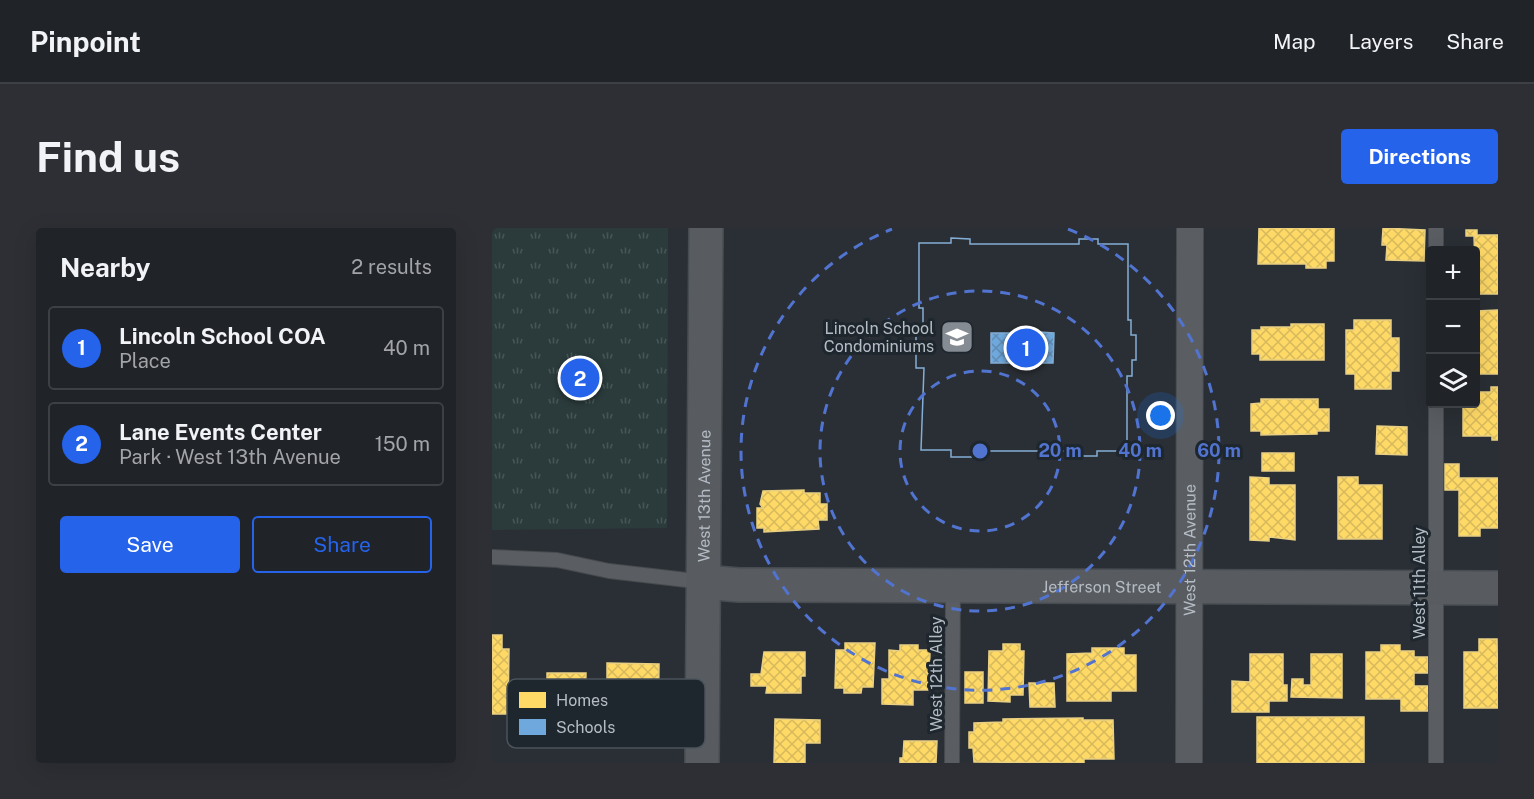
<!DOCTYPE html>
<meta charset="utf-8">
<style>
:root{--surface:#202328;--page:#2d2f34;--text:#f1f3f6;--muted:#a2a4a8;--line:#3d4045;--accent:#2563eb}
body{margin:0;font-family:"Public Sans",sans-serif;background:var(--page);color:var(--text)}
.controls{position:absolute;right:18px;top:18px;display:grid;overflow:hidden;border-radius:6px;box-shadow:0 6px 24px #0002}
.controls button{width:54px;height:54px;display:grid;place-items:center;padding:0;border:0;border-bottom:2px solid var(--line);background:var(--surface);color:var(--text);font:30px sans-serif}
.you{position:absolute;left:669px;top:188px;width:21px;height:21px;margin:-15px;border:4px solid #fff;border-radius:50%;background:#1a73e8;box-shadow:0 0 0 9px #1a73e833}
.badge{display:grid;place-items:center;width:39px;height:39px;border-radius:50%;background:var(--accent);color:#fff;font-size:20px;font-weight:700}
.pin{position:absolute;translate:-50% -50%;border:3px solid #fff;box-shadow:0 2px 6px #0006}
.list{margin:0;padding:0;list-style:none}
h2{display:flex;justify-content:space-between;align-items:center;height:78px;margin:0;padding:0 24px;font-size:26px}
h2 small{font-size:20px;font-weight:400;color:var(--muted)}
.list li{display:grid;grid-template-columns:39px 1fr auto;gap:18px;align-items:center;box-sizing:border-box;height:84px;margin:0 12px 12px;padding:0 12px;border:2px solid var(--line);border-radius:6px}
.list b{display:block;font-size:22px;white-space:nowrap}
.list p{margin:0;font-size:20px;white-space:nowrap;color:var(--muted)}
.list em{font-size:20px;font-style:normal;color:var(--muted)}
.actions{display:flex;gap:12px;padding:18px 24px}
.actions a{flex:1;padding:14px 0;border:2px solid var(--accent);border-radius:6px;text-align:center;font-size:21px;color:var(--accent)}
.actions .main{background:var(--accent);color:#fff}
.icon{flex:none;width:33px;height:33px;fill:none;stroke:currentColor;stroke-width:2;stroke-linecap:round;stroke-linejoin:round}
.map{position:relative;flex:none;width:1006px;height:535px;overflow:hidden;border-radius:6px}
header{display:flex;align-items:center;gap:36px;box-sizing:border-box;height:84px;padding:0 30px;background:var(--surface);border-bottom:2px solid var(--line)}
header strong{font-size:28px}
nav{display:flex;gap:33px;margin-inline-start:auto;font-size:21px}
.intro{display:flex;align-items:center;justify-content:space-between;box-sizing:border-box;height:144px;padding:0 36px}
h1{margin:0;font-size:42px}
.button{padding:15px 27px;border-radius:6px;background:var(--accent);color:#fff;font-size:21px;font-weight:700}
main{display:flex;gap:36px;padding:0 36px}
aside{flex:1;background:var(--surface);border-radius:6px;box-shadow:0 6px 24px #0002}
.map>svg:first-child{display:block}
.park{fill:url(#park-tufts)}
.homes{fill:url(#homes-cross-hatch);stroke:#e9d082;stroke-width:1.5}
.schools{fill:url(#schools-cross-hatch);stroke:#84aed5;stroke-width:1.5;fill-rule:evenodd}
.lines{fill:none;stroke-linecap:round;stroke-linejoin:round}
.lane-casing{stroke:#464a4e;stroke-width:16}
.street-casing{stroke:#464a4e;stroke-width:28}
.secondary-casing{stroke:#474c52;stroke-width:36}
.lane{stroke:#5a5e63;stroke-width:14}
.street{stroke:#5a5e63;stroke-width:26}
.secondary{stroke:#585c61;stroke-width:33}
.ring{fill:none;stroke:#5274d1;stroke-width:3;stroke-dasharray:10 8}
.labels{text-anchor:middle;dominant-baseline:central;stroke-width:6;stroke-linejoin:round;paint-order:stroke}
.poi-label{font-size:16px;fill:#b5bcc5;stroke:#1e262e;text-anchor:end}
.street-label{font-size:16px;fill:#b5bcc5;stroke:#1e262e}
.key{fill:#1e262e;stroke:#4b535b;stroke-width:1.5}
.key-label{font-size:16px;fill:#b5bcc5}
.centre{fill:#5274d1;stroke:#1e262e;stroke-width:3}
.ring-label{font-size:18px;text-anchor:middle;font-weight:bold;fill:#5274d1;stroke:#1e262e;stroke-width:6;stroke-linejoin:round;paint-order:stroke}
</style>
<header>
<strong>Pinpoint</strong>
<nav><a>Map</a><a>Layers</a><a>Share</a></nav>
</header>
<div class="intro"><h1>Find us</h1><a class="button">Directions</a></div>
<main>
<aside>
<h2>Nearby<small>2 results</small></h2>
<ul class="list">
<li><span class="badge">1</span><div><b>Lincoln School COA</b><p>Place</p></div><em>40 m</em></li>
<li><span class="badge">2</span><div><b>Lane Events Center</b><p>Park · West 13th Avenue</p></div><em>150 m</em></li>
</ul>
<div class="actions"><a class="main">Save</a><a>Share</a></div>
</aside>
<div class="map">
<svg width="1006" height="535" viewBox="0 0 1006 535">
<defs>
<pattern id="park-tufts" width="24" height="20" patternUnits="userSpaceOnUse" patternTransform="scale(1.5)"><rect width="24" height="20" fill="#2b3b3b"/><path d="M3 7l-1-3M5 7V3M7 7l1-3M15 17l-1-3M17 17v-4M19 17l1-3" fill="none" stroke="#485556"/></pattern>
<pattern id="homes-cross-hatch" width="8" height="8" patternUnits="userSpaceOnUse" patternTransform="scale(1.5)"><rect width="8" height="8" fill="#ffd966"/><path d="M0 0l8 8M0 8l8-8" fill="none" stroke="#d7b95d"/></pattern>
<pattern id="schools-cross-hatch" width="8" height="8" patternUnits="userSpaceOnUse" patternTransform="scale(1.5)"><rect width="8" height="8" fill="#6fa8dc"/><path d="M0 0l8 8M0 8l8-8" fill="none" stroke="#618cb4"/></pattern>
</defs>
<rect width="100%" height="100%" fill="#2a2f35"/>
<path class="park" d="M 0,0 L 176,0 L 175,300 L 0,302 Z"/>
<path class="homes" d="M 767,0 L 842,0 L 842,33 L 834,33 L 834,40 L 814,40 L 814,36 L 766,36 Z
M 891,0 L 933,2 L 932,33 L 894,32 L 895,17 L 890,17 Z
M 974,2 L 985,2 L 985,7 L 1006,7 L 1006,66 L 986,66 L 984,69 L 982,8 L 974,8 Z
M 1006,82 L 1006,146 L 984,146 L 984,83 Z
M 862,92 L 899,92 L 899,110 L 907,110 L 907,143 L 899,143 L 899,161 L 863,161 L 863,146 L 854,146 L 854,102 L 862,102 Z
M 799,96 L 832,96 L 832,132 L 768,132 L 768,126 L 760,126 L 760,102 L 769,102 L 769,99 L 799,99 Z
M 999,159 L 1006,159 L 1006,212 L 1000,212 L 1000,208 L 971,208 L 971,176 L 984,176 L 984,164 L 999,164 Z
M 769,171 L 826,171 L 826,181 L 837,181 L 837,203 L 825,203 L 825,206 L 769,207 L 769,203 L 759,203 L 759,176 L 769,175 Z
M 885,198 L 915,199 L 915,227 L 884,226 Z
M 770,225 L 802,225 L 802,243 L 770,243 Z
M 953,236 L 967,236 L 967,250 L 1006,250 L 1006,300 L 988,300 L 988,308 L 967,308 L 967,262 L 953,262 Z
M 758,249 L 777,250 L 777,257 L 803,257 L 803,312 L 777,309 L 777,313 L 758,312 Z
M 846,249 L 866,249 L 866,257 L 890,257 L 890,311 L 846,311 Z
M 312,262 L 312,265 L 328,265 L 328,276 L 335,276 L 335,292 L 326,292 L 327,301 L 272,304 L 272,300 L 265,300 L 265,280 L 271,280 L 268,276 L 271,263 Z
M 0,407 L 10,407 L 10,421 L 17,421 L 16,486 L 0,486 Z
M 987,411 L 1005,411 L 1006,480 L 972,480 L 972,424 L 987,424 Z
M 353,415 L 383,415 L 381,459 L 370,459 L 369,465 L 352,465 L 352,460 L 343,460 L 344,422 L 353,422 Z
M 511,416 L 528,416 L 528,423 L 532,423 L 531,467 L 518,467 L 518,474 L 496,473 L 497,423 L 511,423 Z
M 408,417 L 426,417 L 426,422 L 438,422 L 437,462 L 421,462 L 421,477 L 390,476 L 390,451 L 397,451 L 397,422 L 408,423 Z
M 889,417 L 908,417 L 908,423 L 922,423 L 922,429 L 936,429 L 936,445 L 922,445 L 922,458 L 937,458 L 937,483 L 909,483 L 909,471 L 874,471 L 874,424 L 889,424 Z
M 600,420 L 632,420 L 632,427 L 644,427 L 644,463 L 619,463 L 619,473 L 575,473 L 575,426 L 600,425 Z
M 272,424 L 313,424 L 313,448 L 309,448 L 309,465 L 274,465 L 275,458 L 259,458 L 259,446 L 269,446 Z
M 758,426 L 791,426 L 791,457 L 795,457 L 795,473 L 777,473 L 777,484 L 740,484 L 740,453 L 758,454 Z
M 819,426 L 850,426 L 850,470 L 799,469 L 800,451 L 811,451 L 811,457 L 819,457 Z
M 115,435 L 167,436 L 166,509 L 147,509 L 147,505 L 115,505 Z
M 473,444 L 491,444 L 491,475 L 473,475 Z
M 55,445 L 94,445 L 93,490 L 78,490 L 79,483 L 55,483 Z
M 537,455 L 562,455 L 563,479 L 538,479 Z
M 765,489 L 872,489 L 872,535 L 765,535 Z
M 591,490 L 591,492 L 621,492 L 622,531 L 592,531 L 592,535 L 482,534 L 481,520 L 477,520 L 477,504 L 482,504 L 482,495 L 511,494 L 511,491 Z
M 283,491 L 328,492 L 328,515 L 313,515 L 313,535 L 282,535 Z
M 412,513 L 445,513 L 444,535 L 408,535 L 408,530 L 411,530 Z"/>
<path class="schools" d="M 459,10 L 478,11 L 478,16 L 587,16 L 587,11 L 606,11 L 606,16 L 636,16 L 636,92 L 639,92 L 639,107 L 644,107 L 644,132 L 640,132 L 640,148 L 635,148 L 635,223 L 605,223 L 605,228 L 584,228 L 584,223 L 480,223 L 480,229 L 459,229 L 459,222 L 429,222 L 432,140 L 424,140 L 424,98 L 431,98 L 431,80 L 427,80 L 427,15 L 459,15 ZM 547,104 L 562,105 L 561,135 L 547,135 ZM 499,105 L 517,105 L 517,135 L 499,135 ZM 522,105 L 539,105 L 539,134 L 522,134 Z
M 459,10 L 478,11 L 478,16 L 587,16 L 587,11 L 606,11 L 606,16 L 636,16 L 636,92 L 639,92 L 639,107 L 644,107 L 644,132 L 640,132 L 640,148 L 635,148 L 635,223 L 605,223 L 605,228 L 584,228 L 584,223 L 480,223 L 480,229 L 459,229 L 459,222 L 429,222 L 432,140 L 424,140 L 424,98 L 431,98 L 431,80 L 427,80 L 427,15 L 459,15 Z"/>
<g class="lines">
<g class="lane-casing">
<path id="lane" d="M 944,22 L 944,0
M 0,329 L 65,332 L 117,343 L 212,354
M 460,535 L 461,357
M 944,535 L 944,176"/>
</g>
<g class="street-casing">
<g id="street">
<path id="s1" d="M 697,535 L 698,0"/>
</g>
</g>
<g class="secondary-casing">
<g id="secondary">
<path id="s2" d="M 212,354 L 247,357 L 1006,360"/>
<path id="s3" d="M 210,535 L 214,0"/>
</g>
</g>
<use href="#lane" class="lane"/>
<use href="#street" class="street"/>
<use href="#secondary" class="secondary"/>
</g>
<g class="ring">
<circle cx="488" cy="223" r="80"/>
<circle cx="488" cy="223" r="160"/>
<path d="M576 1A239 239 0 1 1 400 1"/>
</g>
<defs>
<g id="school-square" transform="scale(1.725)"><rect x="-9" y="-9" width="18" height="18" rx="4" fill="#848b93" stroke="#1e262e"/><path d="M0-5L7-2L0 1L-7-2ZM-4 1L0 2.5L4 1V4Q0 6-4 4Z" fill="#fff"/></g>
</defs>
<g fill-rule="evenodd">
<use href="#school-square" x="465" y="109"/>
</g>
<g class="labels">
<g class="poi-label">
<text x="442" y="100">Lincoln School<tspan x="442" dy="18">Condominiums</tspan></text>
</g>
<g class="street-label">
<text stroke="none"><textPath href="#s3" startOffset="267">West 13th Avenue</textPath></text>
<text stroke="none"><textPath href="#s1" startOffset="213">West 12th Avenue</textPath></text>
<text transform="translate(927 355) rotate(-90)">West 11th Alley</text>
<text stroke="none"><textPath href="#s2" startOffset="398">Jefferson Street</textPath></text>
<text transform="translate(444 446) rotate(-90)">West 12th Alley</text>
</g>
</g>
<rect x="15" y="451" width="198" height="69" rx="9" class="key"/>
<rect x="27" y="464" width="27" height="16" fill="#ffd966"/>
<rect x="27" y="491" width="27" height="16" fill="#6fa8dc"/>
<g class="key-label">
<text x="64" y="478">Homes</text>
<text x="64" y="505">Schools</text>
</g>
<circle cx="488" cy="223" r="9" class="centre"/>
<g class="ring-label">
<text x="568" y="229">20 m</text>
<text x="648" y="229">40 m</text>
<text x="727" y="229">60 m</text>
</g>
</svg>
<div class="controls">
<button>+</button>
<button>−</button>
<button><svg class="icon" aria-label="layers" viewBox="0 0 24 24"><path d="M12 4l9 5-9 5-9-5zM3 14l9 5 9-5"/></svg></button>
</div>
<div class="you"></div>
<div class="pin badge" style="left:534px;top:120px">1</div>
<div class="pin badge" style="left:88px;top:150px">2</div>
</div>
</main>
